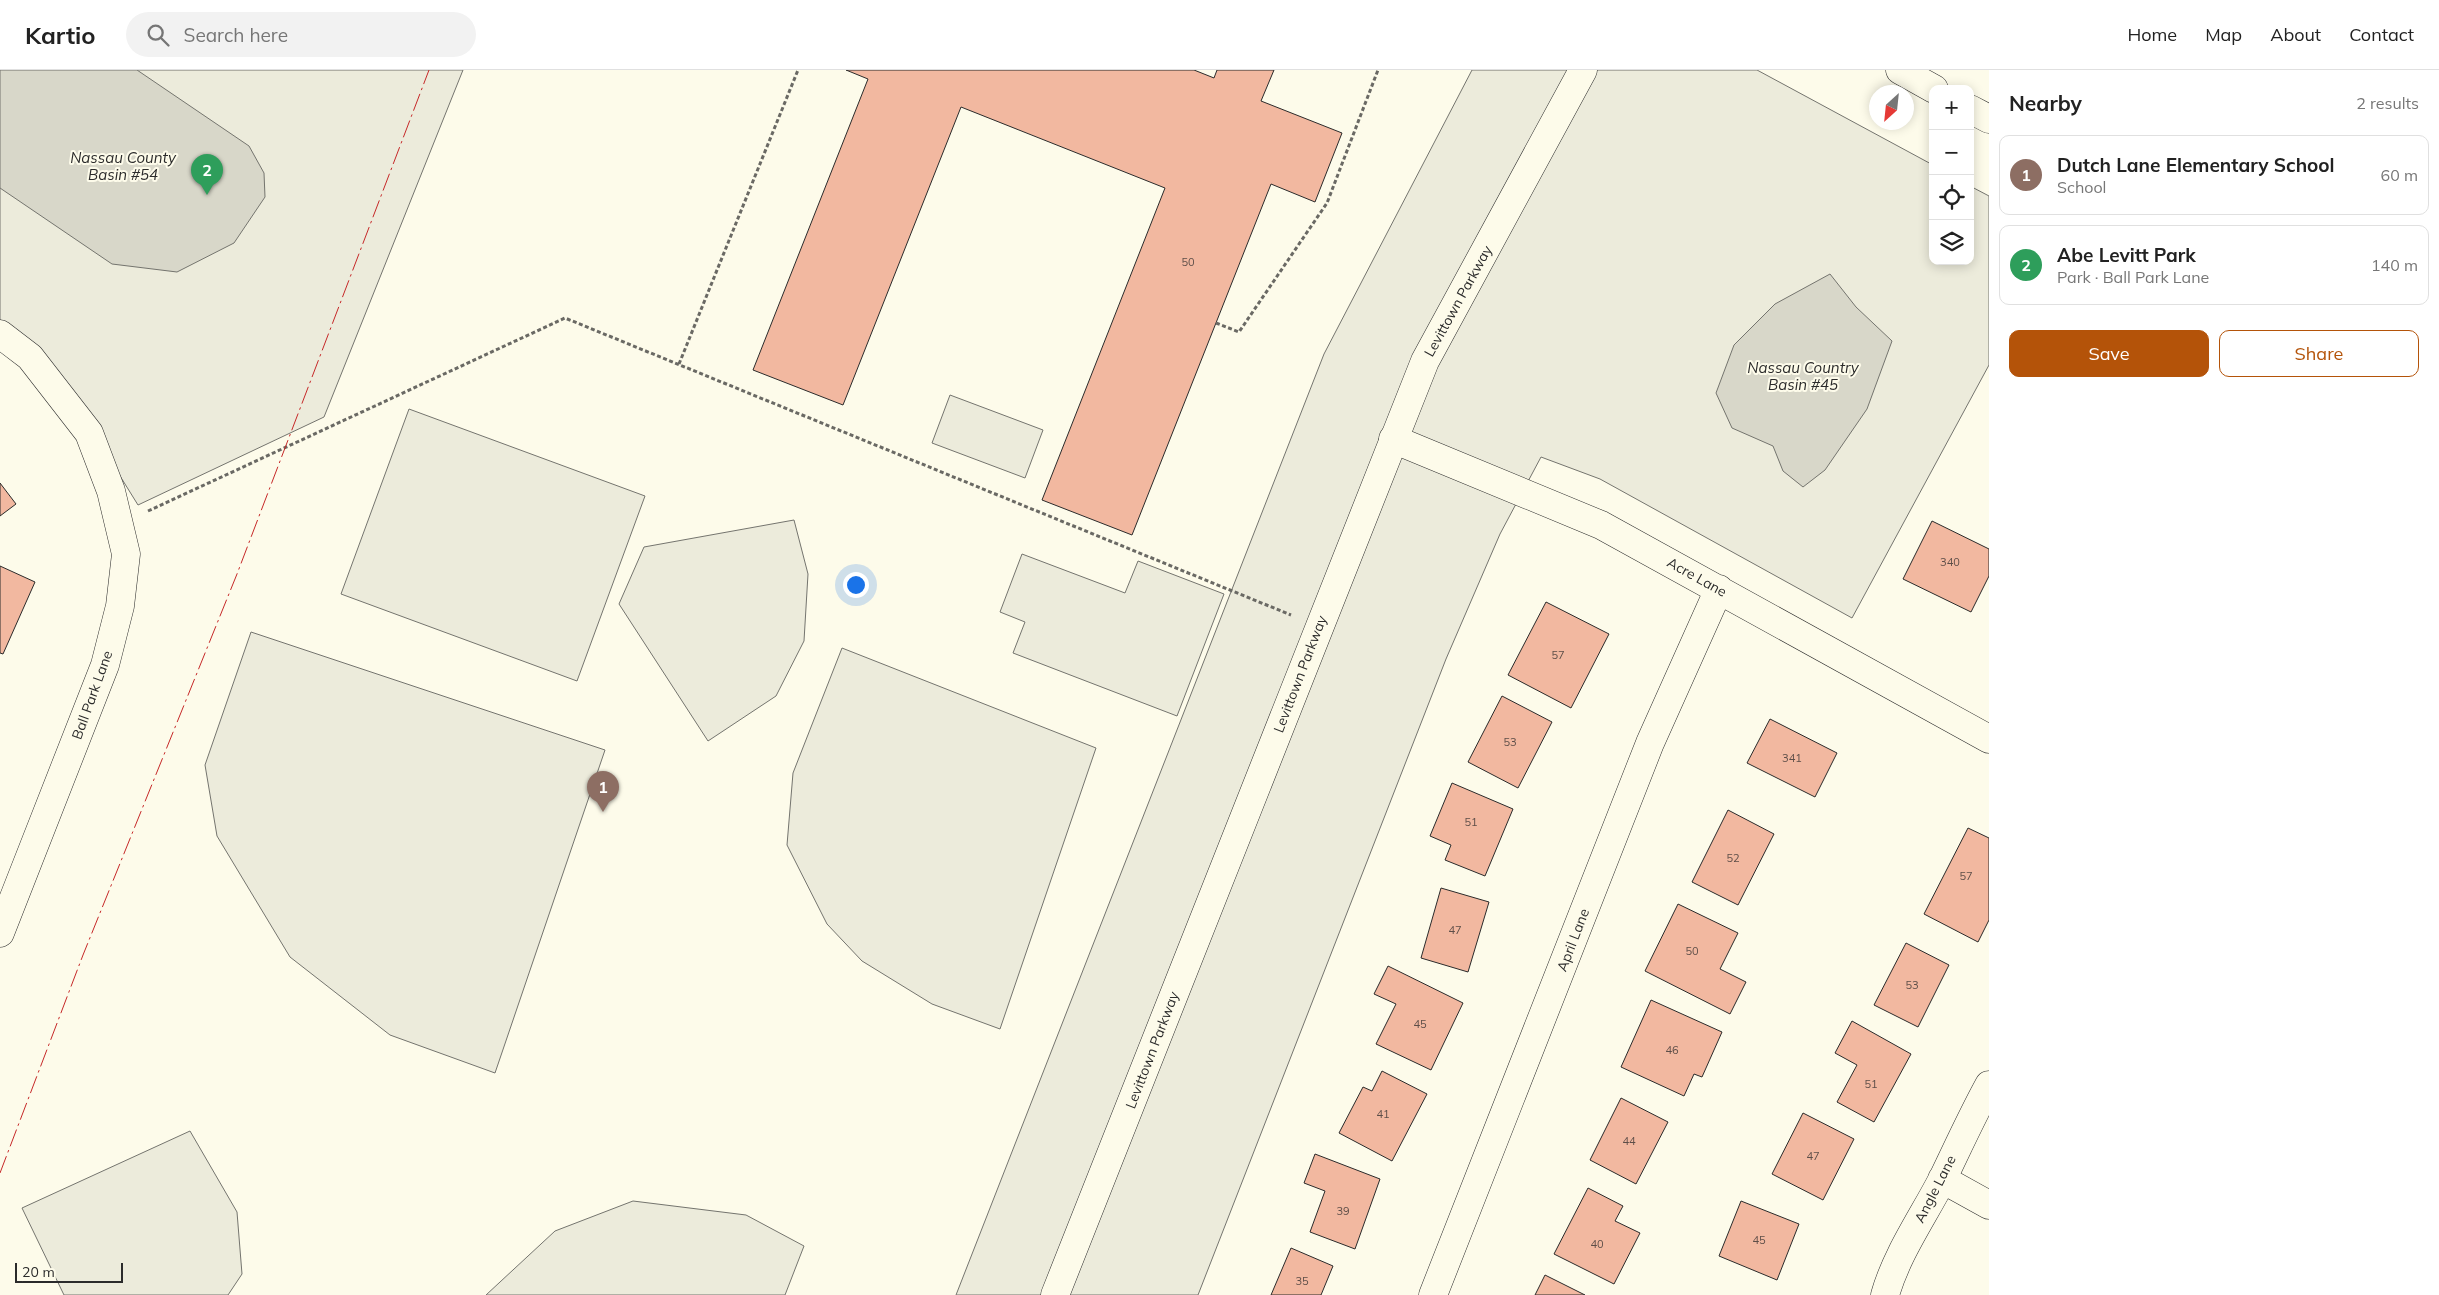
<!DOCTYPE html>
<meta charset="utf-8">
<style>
:root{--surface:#fff;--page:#f2f2f2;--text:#222;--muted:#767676;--line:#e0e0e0;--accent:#b45309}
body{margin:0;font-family:Mulish,sans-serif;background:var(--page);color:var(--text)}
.controls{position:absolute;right:15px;top:15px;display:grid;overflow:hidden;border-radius:10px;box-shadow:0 2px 12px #0003}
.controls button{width:45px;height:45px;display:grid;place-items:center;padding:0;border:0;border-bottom:1px solid var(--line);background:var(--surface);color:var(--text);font:25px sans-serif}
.compass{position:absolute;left:1869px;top:15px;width:45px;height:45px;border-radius:50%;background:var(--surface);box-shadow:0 2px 12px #0003;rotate:207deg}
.scale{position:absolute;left:15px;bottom:12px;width:108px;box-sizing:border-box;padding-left:5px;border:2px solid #2b2b2b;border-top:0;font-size:14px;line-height:18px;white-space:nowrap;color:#2b2b2b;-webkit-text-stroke:4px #fdfbea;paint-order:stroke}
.you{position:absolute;left:855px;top:514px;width:18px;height:18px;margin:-12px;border:4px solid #fff;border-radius:50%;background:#1a73e8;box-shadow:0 0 0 8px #1a73e833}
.badge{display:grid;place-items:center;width:32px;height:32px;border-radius:50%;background:var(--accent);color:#fff;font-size:16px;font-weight:700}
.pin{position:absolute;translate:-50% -41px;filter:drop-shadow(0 1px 2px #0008)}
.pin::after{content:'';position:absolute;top:26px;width:18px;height:15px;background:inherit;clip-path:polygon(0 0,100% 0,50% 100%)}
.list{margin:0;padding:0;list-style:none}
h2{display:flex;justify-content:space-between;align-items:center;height:65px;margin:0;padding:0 20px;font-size:21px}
h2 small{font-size:16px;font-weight:400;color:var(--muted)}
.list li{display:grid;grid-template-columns:32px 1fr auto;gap:15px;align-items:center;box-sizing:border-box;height:80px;margin:0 10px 10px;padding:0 10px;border:1px solid var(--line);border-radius:10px}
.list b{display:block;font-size:19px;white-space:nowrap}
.list p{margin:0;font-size:16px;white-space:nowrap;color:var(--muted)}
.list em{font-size:16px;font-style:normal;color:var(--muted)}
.actions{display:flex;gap:10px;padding:15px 20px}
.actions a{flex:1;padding:11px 0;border:1px solid var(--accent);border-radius:10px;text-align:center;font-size:18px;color:var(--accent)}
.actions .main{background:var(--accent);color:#fff}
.icon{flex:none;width:28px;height:28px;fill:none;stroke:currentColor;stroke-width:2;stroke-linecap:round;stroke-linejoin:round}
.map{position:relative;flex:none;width:1989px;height:1225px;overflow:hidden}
header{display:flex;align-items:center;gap:30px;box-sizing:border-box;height:70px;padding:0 25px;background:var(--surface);border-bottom:1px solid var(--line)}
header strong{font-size:24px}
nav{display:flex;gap:28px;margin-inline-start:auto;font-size:18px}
.search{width:350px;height:45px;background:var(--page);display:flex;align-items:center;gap:12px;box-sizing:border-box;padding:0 18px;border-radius:28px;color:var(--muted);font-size:19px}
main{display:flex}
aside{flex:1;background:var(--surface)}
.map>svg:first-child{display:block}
.green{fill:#ecebdb;stroke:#74746e}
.water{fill:#d8d7c9;stroke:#74746e}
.building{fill:#f2b8a0;stroke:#2b2b2b}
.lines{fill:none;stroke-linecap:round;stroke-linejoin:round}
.street-casing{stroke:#2b2b2b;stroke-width:29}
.secondary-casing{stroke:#2b2b2b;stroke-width:29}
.path{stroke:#6a6964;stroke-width:3;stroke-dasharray:4 2.5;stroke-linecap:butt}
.street{stroke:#fdfbea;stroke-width:28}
.secondary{stroke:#fdfbea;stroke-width:28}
.power{stroke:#c62828;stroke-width:1;stroke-dasharray:18 4 2.5 4;stroke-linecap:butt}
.labels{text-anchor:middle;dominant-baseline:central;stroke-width:4;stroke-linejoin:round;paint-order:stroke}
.number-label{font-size:11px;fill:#5d4e48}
.street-label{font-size:14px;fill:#2b2b2b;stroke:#fdfbea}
.water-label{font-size:15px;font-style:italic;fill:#2b2b2b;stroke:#fdfbea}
</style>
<header>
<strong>Kartio</strong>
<div class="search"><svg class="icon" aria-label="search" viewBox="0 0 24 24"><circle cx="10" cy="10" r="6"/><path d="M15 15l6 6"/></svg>Search here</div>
<nav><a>Home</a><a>Map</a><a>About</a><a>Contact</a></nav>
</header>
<main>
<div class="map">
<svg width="1989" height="1225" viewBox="0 0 1989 1225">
<rect width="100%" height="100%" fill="#fdfbea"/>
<path class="green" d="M 0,0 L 463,0 L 324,347 L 138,435 L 45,285 L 0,251 Z
M 1472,0 L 1757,0 L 1933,95 L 1933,191 L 1970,191 L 1970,116 L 1989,126 L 1989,295 L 1852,548 L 1600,409 L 1541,387 L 1500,464 L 1446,589 L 1198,1225 L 956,1225 L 1324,284 Z
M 950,325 L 1043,360 L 1025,408 L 932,373 Z
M 409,339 L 645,426 L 577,611 L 341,524 Z
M 794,450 L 808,504 L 804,571 L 776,626 L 708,671 L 619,534 L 644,477 Z
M 1022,484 L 1125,523 L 1138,491 L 1224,524 L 1177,646 L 1013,583 L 1025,552 L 1000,542 Z
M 251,562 L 605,680 L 495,1003 L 390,965 L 290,887 L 217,766 L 205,695 Z
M 842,578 L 1096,678 L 1000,959 L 932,934 L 862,891 L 827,854 L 787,775 L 793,703 Z
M 190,1061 L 237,1142 L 242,1204 L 228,1225 L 64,1225 L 22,1138 Z
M 633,1131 L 746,1145 L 804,1176 L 785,1225 L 486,1225 L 555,1161 Z"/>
<path class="water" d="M 0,0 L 137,0 L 249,76 L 264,103 L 265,127 L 234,173 L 177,202 L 112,194 L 0,118 Z
M 1830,204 L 1856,237 L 1892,271 L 1867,339 L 1825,400 L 1803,417 L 1783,401 L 1773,376 L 1732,358 L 1716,323 L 1734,275 L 1775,234 Z"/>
<path class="building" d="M 846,0 L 1194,0 L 1214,8 L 1217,0 L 1274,0 L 1261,31 L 1342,63 L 1315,132 L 1271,114 L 1132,465 L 1042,430 L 1165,118 L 961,37 L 843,335 L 753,300 L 868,9 Z
M 0,413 L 16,434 L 0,446 Z
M 1932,451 L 1989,479 L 1989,506 L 1971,542 L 1903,509 Z
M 0,496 L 35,512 L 3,584 L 0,583 Z
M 1546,532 L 1609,564 L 1571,638 L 1508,605 Z
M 1502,626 L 1552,652 L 1518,718 L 1468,692 Z
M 1770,649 L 1837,683 L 1815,727 L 1747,693 Z
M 1452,713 L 1513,739 L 1485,806 L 1445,790 L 1451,775 L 1430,766 Z
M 1728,740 L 1774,764 L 1738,835 L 1692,812 Z
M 1968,758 L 1989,768 L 1989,850 L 1978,872 L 1924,844 Z
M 1441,818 L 1489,832 L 1468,902 L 1421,888 Z
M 1678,834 L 1738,863 L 1720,899 L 1746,912 L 1730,944 L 1645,901 Z
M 1906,873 L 1949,895 L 1918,957 L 1874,935 Z
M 1388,896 L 1463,933 L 1431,1000 L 1376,974 L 1396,934 L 1374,924 Z
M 1651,930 L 1722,962 L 1702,1007 L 1694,1004 L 1684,1026 L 1621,997 Z
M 1852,951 L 1911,984 L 1874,1052 L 1837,1032 L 1857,995 L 1835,983 Z
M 1382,1001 L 1427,1024 L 1392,1091 L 1339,1063 L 1363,1017 L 1372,1021 Z
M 1621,1028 L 1668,1052 L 1636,1114 L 1590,1090 Z
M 1803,1043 L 1854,1069 L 1823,1130 L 1772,1104 Z
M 1315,1084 L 1380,1109 L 1355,1179 L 1310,1162 L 1325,1121 L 1304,1113 Z
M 1588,1118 L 1623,1136 L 1615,1151 L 1640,1163 L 1614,1214 L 1554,1184 Z
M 1741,1131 L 1799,1154 L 1777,1210 L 1719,1186 Z
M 1291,1178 L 1333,1196 L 1321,1225 L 1271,1225 Z
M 1545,1205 L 1585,1225 L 1535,1225 Z"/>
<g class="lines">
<g class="street-casing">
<path id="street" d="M 0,264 L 30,287 L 89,363 L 111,421 L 126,484 L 120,536 L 105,595 L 0,863
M 1393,369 L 1601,455 L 1989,669
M 1942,1109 L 1989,1135
M 1433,1225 L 1650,673 L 1719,519
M 1885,1225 C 1897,1183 1923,1147 1943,1108 C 1958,1077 1972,1046 1989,1015"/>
</g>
<g class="secondary-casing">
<path id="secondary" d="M 1900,0 L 1934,19
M 1970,39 L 1989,49
M 1055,1225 L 1425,291 L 1583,0"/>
</g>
<path class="path" d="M 1216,253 L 1239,262 L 1327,133 L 1378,0
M 679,294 L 798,0
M 148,441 L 565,248 L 1291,545"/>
<use href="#street" class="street"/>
<use href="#secondary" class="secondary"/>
<path class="power" d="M 0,1103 L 83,885 L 237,504 L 429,0"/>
</g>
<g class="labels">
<g class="number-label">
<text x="1188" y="192">50</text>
<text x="1950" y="492">340</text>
<text x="1558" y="585">57</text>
<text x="1510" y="672">53</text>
<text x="1792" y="688">341</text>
<text x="1471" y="752">51</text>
<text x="1733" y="788">52</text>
<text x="1966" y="806">57</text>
<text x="1455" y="860">47</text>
<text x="1692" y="881">50</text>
<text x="1912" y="915">53</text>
<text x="1420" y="954">45</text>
<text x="1672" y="980">46</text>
<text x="1871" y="1014">51</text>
<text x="1383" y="1044">41</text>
<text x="1629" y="1071">44</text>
<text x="1813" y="1086">47</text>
<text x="1343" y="1141">39</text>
<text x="1759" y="1170">45</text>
<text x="1597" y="1174">40</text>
<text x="1302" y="1211">35</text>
</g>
<g class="street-label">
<text transform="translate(1458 231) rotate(-61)">Levittown Parkway</text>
<text transform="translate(1697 507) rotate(29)">Acre Lane</text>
<text transform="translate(1300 604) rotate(-69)">Levittown Parkway</text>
<text transform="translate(92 625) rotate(-70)">Ball Park Lane</text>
<text transform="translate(1573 870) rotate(-69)">April Lane</text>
<text transform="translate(1152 980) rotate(-69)">Levittown Parkway</text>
<text transform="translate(1935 1119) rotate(-63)">Angle Lane</text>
</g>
<g class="water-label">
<text x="123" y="87">Nassau County<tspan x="123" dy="17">Basin #54</tspan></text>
<text x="1803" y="297">Nassau Country<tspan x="1803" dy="17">Basin #45</tspan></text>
</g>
</g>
</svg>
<div class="controls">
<button>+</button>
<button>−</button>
<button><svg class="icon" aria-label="locate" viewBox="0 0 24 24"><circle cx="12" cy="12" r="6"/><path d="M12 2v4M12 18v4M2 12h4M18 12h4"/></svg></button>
<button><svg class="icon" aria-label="layers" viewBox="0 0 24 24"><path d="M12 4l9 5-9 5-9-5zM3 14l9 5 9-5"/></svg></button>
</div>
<svg class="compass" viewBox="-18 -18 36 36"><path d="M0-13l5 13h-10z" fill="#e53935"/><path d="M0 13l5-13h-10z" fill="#767676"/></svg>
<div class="scale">20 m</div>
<div class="you"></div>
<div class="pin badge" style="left:603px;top:742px;background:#8d6e63">1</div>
<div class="pin badge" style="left:207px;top:125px;background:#2e9e5b">2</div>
</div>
<aside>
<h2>Nearby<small>2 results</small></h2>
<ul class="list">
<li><span class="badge" style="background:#8d6e63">1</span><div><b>Dutch Lane Elementary School</b><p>School</p></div><em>60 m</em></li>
<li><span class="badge" style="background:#2e9e5b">2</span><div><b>Abe Levitt Park</b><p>Park · Ball Park Lane</p></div><em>140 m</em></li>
</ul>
<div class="actions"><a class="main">Save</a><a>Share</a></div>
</aside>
</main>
